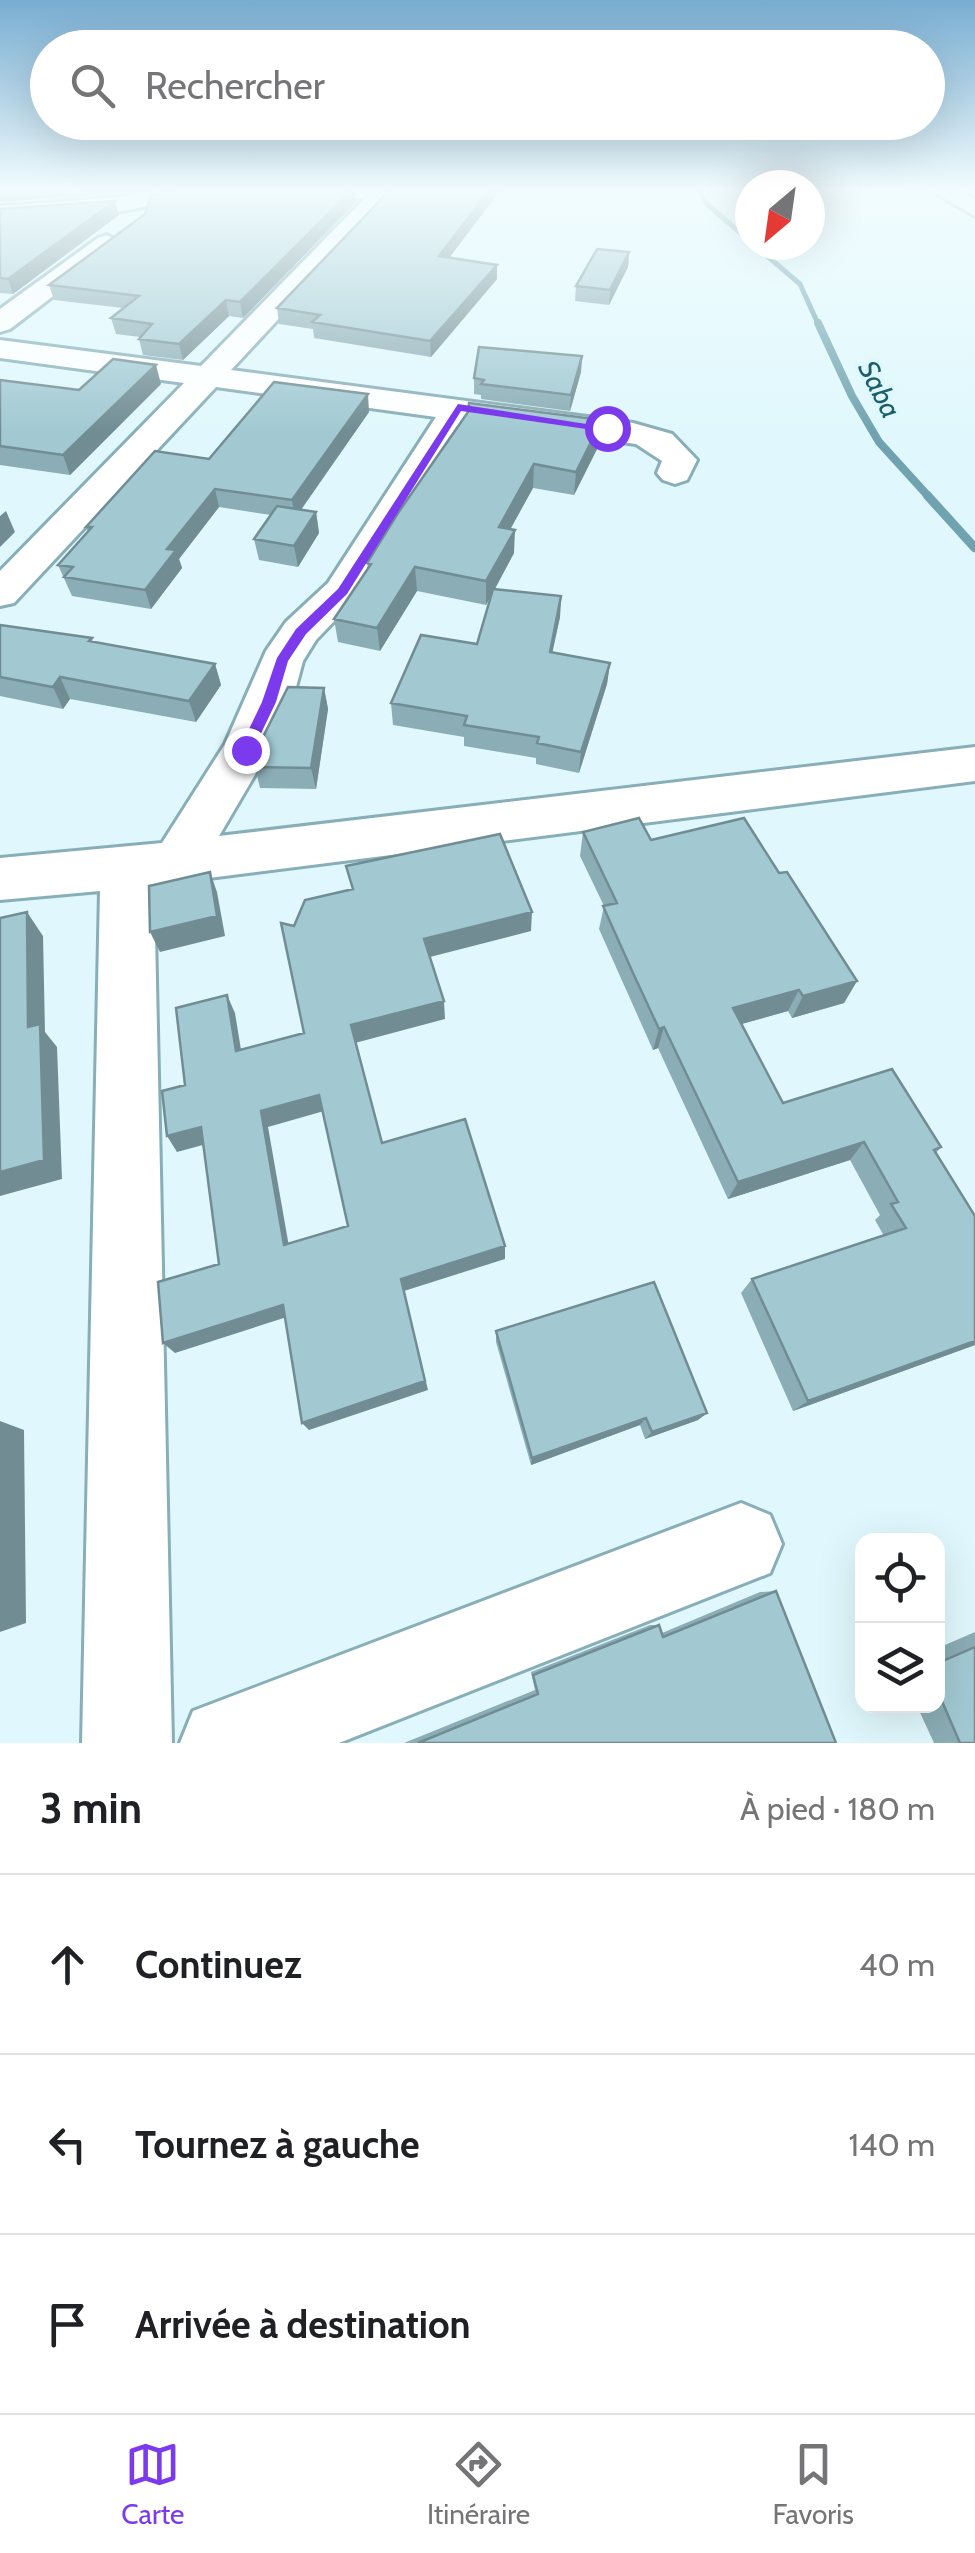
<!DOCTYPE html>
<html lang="fr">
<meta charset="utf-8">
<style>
:root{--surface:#fff;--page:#f6f6f6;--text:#202124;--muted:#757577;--line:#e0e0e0;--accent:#7c3aed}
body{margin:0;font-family:Cabin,sans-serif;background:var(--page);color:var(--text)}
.controls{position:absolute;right:30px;bottom:30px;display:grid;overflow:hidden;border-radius:20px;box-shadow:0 10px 40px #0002}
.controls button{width:90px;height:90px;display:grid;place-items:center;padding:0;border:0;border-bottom:2px solid var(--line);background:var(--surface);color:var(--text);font:50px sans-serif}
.compass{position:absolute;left:735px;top:170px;width:90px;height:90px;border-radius:50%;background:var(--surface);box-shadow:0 10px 40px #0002;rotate:209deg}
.stop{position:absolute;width:30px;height:30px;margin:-22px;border:8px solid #7c3aed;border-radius:50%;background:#fff}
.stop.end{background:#7c3aed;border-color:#fff;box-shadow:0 2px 10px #0008}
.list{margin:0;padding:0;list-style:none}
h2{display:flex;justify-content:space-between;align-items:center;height:130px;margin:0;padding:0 40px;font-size:42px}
h2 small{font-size:32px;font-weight:400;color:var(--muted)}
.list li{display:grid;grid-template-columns:65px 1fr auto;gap:30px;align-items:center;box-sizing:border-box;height:180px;padding:0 40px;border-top:2px solid var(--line)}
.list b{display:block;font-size:38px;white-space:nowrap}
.list em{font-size:32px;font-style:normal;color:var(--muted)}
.icon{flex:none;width:55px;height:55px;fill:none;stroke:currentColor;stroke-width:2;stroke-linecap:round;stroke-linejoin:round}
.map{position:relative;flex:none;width:975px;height:1743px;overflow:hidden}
.search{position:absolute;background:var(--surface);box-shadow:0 10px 40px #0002;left:30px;right:30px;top:30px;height:110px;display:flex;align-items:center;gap:25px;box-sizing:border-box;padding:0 35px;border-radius:55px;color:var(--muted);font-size:38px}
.sheet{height:670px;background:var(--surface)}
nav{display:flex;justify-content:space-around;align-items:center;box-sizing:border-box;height:140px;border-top:2px solid var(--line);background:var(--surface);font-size:28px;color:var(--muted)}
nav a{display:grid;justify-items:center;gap:5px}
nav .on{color:var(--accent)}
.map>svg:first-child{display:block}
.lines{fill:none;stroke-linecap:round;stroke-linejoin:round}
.stream-far2{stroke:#70a3af;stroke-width:5}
.stream-far1{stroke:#70a3af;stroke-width:8}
.stream{stroke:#70a3af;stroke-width:9}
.minor-casing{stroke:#88aeb7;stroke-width:6}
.minor{fill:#fff;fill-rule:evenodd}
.wall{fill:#8badb5}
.shaded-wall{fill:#718d93}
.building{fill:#a2c9d2;stroke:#718d93;stroke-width:2.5;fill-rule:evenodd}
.route{fill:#7c3aed}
.labels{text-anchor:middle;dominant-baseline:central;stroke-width:8;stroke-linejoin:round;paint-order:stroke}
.far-water-label{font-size:28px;font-style:italic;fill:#1b5f6d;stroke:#e0f8fd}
</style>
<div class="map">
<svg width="975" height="1743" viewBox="0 0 975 1743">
<rect width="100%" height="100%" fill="#e0f8fd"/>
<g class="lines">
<path class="stream-far2" d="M 697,188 L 707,204 L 750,241
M 754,245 L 800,284 L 819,326"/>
<path class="stream-far1" d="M 818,323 L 852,396 L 879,442 L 929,497"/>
<path class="stream" d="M 927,495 L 975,548"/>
<g class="minor-casing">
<path id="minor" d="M 167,188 L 216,188 L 205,195 L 122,211 L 0,220 L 0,206 L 122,197 Z
M 305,188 L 378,188 L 391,198 L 231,370 L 633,423 L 672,434 L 697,460 L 687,480 L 675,484 L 663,480 L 657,473 L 662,461 L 636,444 L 466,421 L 363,591 L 316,640 L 303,661 L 292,702 L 270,749 L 219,836 L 975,747 L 975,781 L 154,885 L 172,1743 L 82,1743 L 100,891 L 0,900 L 0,858 L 162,843 L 225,744 L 266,651 L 286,622 L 328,583 L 436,417 L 216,387 L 14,603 L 0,606 L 0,571 L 184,383 L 0,358 L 0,340 L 201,366 L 364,199 L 316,195 Z
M 927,188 L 955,188 L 975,199 L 975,216 Z
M 107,235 L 120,243 L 116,248 L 10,329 L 0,332 L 0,309 L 98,238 Z
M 741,1503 L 770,1515 L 782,1544 L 770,1573 L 339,1743 L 180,1743 L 193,1711 Z"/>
</g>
<use href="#minor" class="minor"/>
</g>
<path class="wall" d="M 354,188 L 356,202 L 243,318 L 229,316 L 183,360 L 143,355 L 139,339 L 140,337 L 116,334 L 111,318 L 123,308 L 54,300 L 49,285 Z
M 384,188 L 502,188 L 449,258 L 497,279 L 431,357 L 314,338 L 313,329 L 279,324 L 277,308 L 388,192 Z
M 115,201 L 119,215 L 13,294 L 0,293 L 0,209 Z
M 629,252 L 628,267 L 609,305 L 575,301 L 576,286 Z
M 582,356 L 581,372 L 570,411 L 481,399 L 481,395 L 474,394 L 474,378 Z
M 0,380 L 79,390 L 161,384 L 70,475 L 0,465 Z
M 369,412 L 301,510 L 316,512 L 319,533 L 298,567 L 259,560 L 254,539 L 271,515 L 219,507 L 179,559 L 182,568 L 151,609 L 72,596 L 58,565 L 88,532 L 86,527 L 209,459 Z
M 602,420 L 600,443 L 574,495 L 533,488 L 510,529 L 514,553 L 495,589 L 561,596 L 560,617 L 552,652 L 610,663 L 607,684 L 579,773 L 536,764 L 536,758 L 464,746 L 464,737 L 393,725 L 391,703 L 477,644 L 490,597 L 486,605 L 417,591 L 380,651 L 338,642 L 334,619 L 368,569 L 367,563 Z
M 0,625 L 92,638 L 93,642 L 215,664 L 221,685 L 196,722 L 70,699 L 63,709 L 0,696 Z
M 324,688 L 328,709 L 316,789 L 260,788 L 255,767 Z
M 583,832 L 651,840 L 779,873 L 857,981 L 844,1003 L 792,1018 L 788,1011 L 741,1024 L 783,1103 L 941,1147 L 936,1153 L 975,1216 L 975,1345 L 793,1411 L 741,1293 L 752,1279 L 884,1236 L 875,1220 L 880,1215 L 850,1160 L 728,1199 L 658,1048 L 653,1050 L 599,929 L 604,906 L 580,856 Z
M 496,1331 L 707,1413 L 698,1420 L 645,1439 L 640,1425 L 531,1465 L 496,1342 Z
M 776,1591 L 836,1743 L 404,1743 L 535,1690 L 531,1672 L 650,1625 L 659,1625 L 662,1633 L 760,1592 Z
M 975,1632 L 975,1743 L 934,1743 L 917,1706 L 938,1706 L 938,1648 Z"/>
<path class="shaded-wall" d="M 0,188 L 147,188 L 122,193 L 0,202 Z
M 354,188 L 356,202 L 243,318 L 240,302 Z
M 491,188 L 502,188 L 439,271 L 439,256 Z
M 115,201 L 119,215 L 13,294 L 8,279 Z
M 629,252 L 628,267 L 609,305 L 610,290 Z
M 497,265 L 497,279 L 431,357 L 430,341 Z
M 226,300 L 229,316 L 183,360 L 179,344 Z
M 582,356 L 581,372 L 570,411 L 571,395 Z
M 156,365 L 161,384 L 70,475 L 63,455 Z
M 368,394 L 369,412 L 295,518 L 292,500 Z
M 602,420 L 600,443 L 574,495 L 576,472 Z
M 534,464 L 533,488 L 499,550 L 499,527 Z
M 215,489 L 219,507 L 179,559 L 182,568 L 151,609 L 145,590 L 167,549 Z
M 6,511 L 15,532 L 0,547 L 0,516 Z
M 316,512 L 319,533 L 298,567 L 294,546 Z
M 515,530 L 514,553 L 486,605 L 486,581 Z
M 415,567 L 417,591 L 380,651 L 377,628 Z
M 561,596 L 560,617 L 548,673 L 550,652 Z
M 610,663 L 607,684 L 579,773 L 581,752 Z
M 215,664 L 221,685 L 196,722 L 189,701 Z
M 60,677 L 70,699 L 63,709 L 53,687 Z
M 324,688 L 328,709 L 316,789 L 311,768 Z
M 210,872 L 217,892 L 225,936 L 160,952 L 150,932 Z
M 27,912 L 43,936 L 45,1032 L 57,1047 L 62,1179 L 0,1196 L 0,1172 L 28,1027 Z
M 532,912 L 531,931 L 426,958 L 424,939 Z
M 857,981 L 844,1003 L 792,1018 L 803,996 Z
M 799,990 L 788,1011 L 724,1029 L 733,1008 Z
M 227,995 L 235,1013 L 244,1068 L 236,1051 Z
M 444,1001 L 445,1019 L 355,1043 L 351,1025 Z
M 664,1027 L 658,1048 L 653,1050 L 659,1029 Z
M 319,1095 L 324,1111 L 268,1127 L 291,1258 L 284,1245 L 261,1111 Z
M 201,1127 L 210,1143 L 177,1152 L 167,1136 Z
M 864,1142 L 850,1160 L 728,1199 L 738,1182 Z
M 505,1246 L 505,1259 L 404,1291 L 428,1390 L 309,1430 L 302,1423 L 401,1279 Z
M 283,1305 L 290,1316 L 175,1353 L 163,1343 Z
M 975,1341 L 975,1345 L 793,1411 L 808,1401 Z
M 707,1413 L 698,1420 L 645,1439 L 652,1432 Z
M 646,1418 L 640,1425 L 531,1465 L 532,1458 Z
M 0,1421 L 24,1430 L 26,1623 L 0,1632 Z"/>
<path class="building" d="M 184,188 L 354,188 L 240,302 L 226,300 L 179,344 L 139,339 L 152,324 L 111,318 L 139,296 L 49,285 L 145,214 L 151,195 Z
M 392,188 L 491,188 L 439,256 L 497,265 L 430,341 L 312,322 L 320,315 L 277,308 Z
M 115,201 L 8,279 L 0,278 L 0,209 Z
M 597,249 L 629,252 L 610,290 L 576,286 Z
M 479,347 L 582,356 L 571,395 L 481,384 L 484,380 L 474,378 Z
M 113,359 L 156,365 L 63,455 L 0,446 L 0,380 L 79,390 Z
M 274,382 L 368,394 L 292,500 L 215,489 L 167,549 L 176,550 L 145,590 L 64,577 L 73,567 L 58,565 L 92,527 L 86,527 L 155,451 L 209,459 Z
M 469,403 L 602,420 L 576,472 L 534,464 L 499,527 L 515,530 L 486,581 L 415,567 L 377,628 L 334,619 L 371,564 L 367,563 L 398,513 L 468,412 Z
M 277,506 L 316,512 L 294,546 L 254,539 Z
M 493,589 L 561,596 L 550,652 L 610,663 L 581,752 L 537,743 L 539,737 L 464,725 L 467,716 L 391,703 L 421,635 L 477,644 Z
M 0,625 L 92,638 L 89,641 L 215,664 L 189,701 L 60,677 L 53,687 L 0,677 Z
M 288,687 L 324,688 L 311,768 L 255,767 L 260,743 Z
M 639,818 L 651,840 L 744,818 L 779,873 L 787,872 L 857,981 L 803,996 L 799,990 L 733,1008 L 783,1103 L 892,1069 L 941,1147 L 934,1150 L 975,1216 L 975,1341 L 808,1401 L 752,1279 L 906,1228 L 891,1204 L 898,1202 L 864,1142 L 738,1182 L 664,1027 L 659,1029 L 633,973 L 603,906 L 617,903 L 583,832 Z
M 500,834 L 532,912 L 424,939 L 444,1001 L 351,1025 L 382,1143 L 465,1119 L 505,1246 L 401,1279 L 425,1381 L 302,1423 L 283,1305 L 163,1343 L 158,1282 L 219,1264 L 201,1127 L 167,1136 L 162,1091 L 185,1085 L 176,1008 L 227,995 L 236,1051 L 304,1033 L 281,923 L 294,926 L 305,900 L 353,889 L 346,866 ZM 319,1095 L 348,1226 L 284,1245 L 261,1111 Z
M 210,872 L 217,916 L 150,932 L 149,886 Z
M 27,912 L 28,1027 L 40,1024 L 44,1160 L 0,1172 L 0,918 Z
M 654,1282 L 707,1413 L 652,1432 L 646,1418 L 532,1458 L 496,1331 Z
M 776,1591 L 836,1743 L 418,1743 L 538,1694 L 533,1675 L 659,1625 L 663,1637 Z
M 975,1647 L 975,1743 L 960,1743 L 938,1692 L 938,1663 Z"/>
<linearGradient id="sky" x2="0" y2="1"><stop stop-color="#78add1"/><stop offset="0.44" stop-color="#f1fcfe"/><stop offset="1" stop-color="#f1fcfe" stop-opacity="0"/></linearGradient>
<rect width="975" height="432" fill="url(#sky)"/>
<path class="route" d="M 458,404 L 612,428 L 607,432 L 461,411 L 347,594 L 306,634 L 288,661 L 276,702 L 253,750 L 241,753 L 239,750 L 262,702 L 277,658 L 296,629 L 338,589 Z"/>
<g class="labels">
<g class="far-water-label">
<text transform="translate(880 389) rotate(63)">Saba</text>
</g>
</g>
</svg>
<div class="controls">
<button><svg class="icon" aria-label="locate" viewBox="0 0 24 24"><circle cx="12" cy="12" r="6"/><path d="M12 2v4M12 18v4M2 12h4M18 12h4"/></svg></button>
<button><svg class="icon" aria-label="layers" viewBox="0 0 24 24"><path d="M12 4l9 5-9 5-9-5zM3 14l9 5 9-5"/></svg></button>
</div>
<svg class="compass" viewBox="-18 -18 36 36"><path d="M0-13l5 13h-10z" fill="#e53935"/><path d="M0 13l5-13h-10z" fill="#757577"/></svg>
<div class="stop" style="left:607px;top:428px"></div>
<div class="stop end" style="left:246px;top:750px"></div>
<div class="search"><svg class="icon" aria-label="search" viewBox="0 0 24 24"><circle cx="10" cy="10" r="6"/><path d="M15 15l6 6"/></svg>Rechercher</div>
</div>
<section class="sheet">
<h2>3 min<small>À pied · 180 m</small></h2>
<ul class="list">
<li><svg class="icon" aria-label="ahead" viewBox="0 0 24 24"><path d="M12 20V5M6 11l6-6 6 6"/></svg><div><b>Continuez</b></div><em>40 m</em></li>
<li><svg class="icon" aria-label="left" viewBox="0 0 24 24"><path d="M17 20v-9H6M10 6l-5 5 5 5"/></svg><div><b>Tournez à gauche</b></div><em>140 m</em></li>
<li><svg class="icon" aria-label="arrive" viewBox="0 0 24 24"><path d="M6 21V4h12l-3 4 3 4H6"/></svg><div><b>Arrivée à destination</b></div></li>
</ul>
</section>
<nav>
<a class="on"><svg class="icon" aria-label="map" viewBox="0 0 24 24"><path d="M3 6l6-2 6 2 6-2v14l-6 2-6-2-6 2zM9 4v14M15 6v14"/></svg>Carte</a>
<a><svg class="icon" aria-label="directions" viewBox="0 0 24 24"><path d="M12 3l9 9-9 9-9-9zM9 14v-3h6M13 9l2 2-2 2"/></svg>Itinéraire</a>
<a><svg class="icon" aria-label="saved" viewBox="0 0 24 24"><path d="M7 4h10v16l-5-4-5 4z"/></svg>Favoris</a>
</nav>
